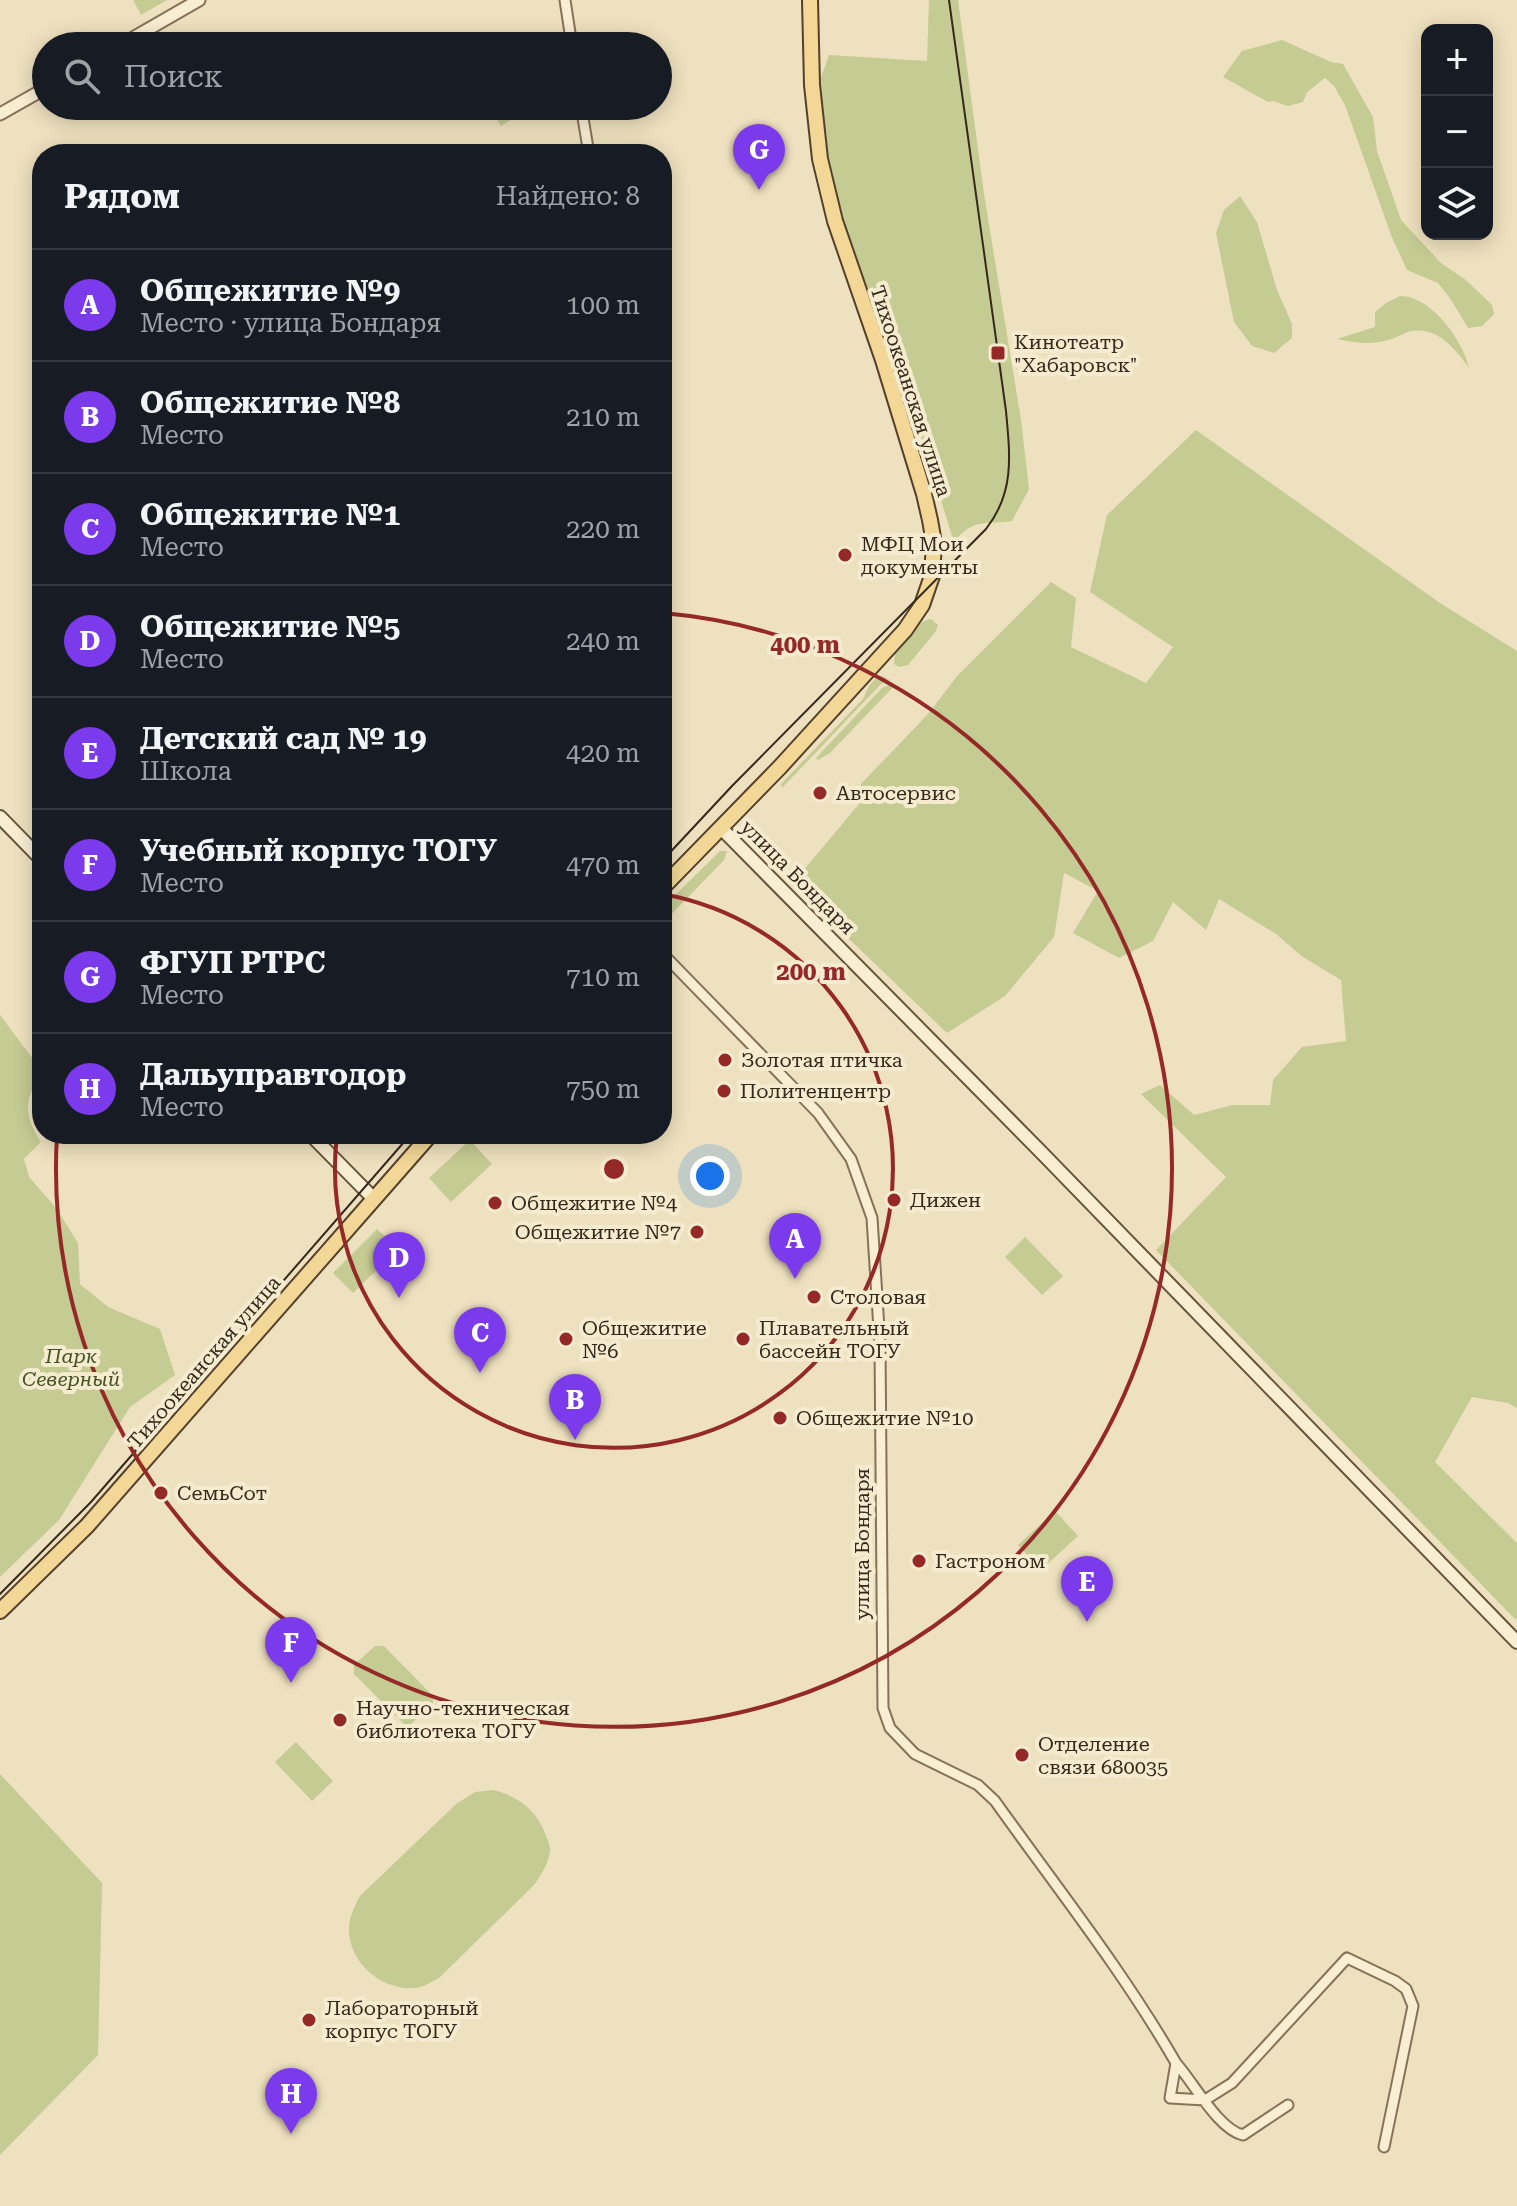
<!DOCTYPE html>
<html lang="ru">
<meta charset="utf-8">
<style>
:root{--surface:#171b24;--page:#242831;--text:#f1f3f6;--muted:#9ea1a6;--line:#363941;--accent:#7c3aed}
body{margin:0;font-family:"Roboto Serif",serif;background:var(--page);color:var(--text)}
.controls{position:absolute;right:24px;top:24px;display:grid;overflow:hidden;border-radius:16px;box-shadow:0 4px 20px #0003}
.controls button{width:72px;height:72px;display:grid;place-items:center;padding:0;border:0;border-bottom:2px solid var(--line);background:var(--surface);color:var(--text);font:40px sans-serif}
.you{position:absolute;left:710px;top:1176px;width:28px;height:28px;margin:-20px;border:6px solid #fff;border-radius:50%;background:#1a73e8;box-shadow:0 0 0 12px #1a73e833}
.badge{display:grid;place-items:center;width:52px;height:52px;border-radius:50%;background:var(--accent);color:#fff;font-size:26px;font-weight:700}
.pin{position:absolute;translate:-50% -66px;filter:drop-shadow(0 2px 4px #0008)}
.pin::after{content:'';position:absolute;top:42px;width:28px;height:24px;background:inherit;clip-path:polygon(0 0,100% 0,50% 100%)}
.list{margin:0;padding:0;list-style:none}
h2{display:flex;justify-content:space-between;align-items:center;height:104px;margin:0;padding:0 32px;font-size:34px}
h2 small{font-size:26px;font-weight:400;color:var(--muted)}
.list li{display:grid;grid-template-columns:52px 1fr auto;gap:24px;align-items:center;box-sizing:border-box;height:112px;padding:0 32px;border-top:2px solid var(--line)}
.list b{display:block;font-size:30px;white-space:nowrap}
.list p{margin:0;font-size:26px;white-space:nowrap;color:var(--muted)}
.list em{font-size:26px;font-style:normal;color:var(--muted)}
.icon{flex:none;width:44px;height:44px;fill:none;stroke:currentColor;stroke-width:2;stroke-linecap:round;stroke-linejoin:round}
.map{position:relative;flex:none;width:1517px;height:2206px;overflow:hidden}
.search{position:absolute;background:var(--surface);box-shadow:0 4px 20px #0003;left:32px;top:32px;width:640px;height:88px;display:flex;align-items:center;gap:20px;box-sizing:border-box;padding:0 28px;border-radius:44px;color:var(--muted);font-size:30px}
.panel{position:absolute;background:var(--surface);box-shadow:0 4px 20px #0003;left:32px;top:144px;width:640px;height:1000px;border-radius:32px}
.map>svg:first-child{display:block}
.green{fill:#c4cb93}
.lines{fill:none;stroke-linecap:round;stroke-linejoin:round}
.minor-casing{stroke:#867258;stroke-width:13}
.tertiary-casing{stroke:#867258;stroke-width:15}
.secondary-casing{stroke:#68533b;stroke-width:16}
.primary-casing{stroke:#54402c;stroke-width:18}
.minor{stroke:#f9eed2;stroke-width:9}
.tertiary{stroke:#f9eed2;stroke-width:11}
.secondary{stroke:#f9eed2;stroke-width:12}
.primary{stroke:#f2d796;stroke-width:14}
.tram{stroke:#36291c;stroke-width:2}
.ring{fill:none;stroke:#952928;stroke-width:4}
.poi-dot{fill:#952928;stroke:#f5ebcf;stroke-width:3}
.labels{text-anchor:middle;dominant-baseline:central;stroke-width:8;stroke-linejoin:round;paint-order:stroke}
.poi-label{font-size:20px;fill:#36291c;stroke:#f5ebcf;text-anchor:start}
.street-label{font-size:20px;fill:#36291c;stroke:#f5ebcf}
.park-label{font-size:20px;font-style:italic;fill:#455223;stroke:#f5ebcf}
.centre{fill:#952928;stroke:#f5ebcf;stroke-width:4}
.ring-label{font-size:24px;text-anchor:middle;font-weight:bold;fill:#952928;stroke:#f5ebcf;stroke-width:8;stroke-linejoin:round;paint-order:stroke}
</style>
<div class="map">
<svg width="1517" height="2206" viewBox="0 0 1517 2206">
<rect width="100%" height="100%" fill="#eee1bf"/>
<path class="green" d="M 133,0 L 167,0 L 141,15 Z
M 929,0 L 958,0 L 984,194 L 1021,420 L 1029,489 L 1012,521 C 984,525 973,518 954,542 L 896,358 L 846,233 L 830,177 L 821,126 L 818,86 L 829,55 L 927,61 Z
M 1282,40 L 1331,62 L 1343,64 L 1373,117 L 1377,151 L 1401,220 L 1441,263 L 1466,280 L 1492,305 L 1494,314 L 1482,326 L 1468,328 L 1450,298 L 1438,283 L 1407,270 L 1391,235 L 1345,105 L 1334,86 L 1325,78 L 1307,92 L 1303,102 L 1288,106 L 1273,101 L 1268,102 L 1223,77 L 1242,51 Z
M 491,106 L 533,106 L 501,126 L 489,107 Z
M 1240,196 L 1257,222 L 1277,290 L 1292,324 L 1292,338 L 1274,353 L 1252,346 L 1234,322 L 1216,233 L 1224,210 Z
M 1400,296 C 1431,296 1463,340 1469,368 C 1456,350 1438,327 1413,331 C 1404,332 1397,338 1388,340 C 1371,345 1355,343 1337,339 L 1375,327 L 1375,312 L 1386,303 Z
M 1196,430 L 1440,603 L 1517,651 L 1517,1408 L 1508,1403 L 1472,1397 L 1435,1462 L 1517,1543 L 1517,1618 L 1515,1619 L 1156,1250 L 1226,1177 L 1141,1094 L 1160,1085 L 1194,1115 L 1233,1105 L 1270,1105 L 1273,1080 L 1302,1047 L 1346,1041 L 1341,980 L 1303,957 L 1276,934 L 1219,899 L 1206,930 L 1173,902 L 1153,941 L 1119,958 L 1073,933 L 1098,891 L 1064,873 L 1054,937 L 1005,996 L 947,1033 L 792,884 L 859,804 L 861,784 L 929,713 L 957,676 L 1051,582 L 1076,598 L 1071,647 L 1146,683 L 1173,647 L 1090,592 L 1107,515 Z
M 931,619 L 938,625 L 936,631 L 908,665 L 899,667 L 894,664 L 895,653 L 921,623 L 926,620 Z
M 882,676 L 890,680 L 881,684 L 782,788 L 781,784 L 863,699 C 868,688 870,680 882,676 Z
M 894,683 L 895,685 L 830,753 L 818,760 L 816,758 L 882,688 Z
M 720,851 L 727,851 L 724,860 L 662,924 L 662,905 L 671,899 Z
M 0,1015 L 42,1071 C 40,1077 36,1081 33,1088 C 23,1107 29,1124 41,1142 L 24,1159 L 29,1177 L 56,1208 L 78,1243 L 80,1284 L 108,1307 L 160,1329 L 175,1375 L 130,1407 L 59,1520 L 0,1577 Z
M 470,1140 L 492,1164 L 451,1202 L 429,1178 Z
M 377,1229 L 398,1249 L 353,1293 L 333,1273 Z
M 1025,1237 L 1063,1276 L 1042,1295 L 1005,1257 Z
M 1055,1511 L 1078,1536 L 1041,1570 L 1018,1545 Z
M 375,1646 L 384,1646 L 433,1696 L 433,1704 L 411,1724 L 404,1724 L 354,1674 L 354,1665 Z
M 296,1742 L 333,1781 L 312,1801 L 275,1762 Z
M 0,1774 L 102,1883 L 98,2055 L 0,2155 Z
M 494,1790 C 518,1797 535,1808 545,1833 C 547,1839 550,1844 550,1851 C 548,1864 542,1874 534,1885 L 439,1978 C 431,1982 424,1987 415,1988 C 382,1991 347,1962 349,1926 C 350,1915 355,1906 360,1896 L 456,1804 L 475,1792 Z"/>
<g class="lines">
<g class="minor-casing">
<path id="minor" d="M 565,0 L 572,46
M 581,106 L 589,154
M 662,953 L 818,1113 L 851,1159 L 872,1218 L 880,1345 L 883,1708 L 890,1728 L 915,1754 L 978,1785 L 995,1801 C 1057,1888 1123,1971 1176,2063 L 1170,2098 L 1205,2100 L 1232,2083 L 1347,1958 L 1395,1981 L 1406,1989 L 1413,2006 L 1384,2147
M 1176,2063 C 1194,2083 1218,2129 1243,2135 L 1288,2105"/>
</g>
<g class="tertiary-casing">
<path id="tertiary" d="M 119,46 L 199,0
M 0,114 L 46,88"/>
</g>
<g class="secondary-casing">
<path id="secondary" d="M 0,817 L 42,860
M 721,828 L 1041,1152 L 1517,1642
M 310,1134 L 374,1199"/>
</g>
<g class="primary-casing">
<path id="primary" d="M 662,888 L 780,767 L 905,630 L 922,605 L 932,576 L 934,543 L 930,520 L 924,494 L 883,360 L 835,221 L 820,159 L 812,85 L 810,0
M 0,1611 L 87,1526 L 431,1134"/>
</g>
<use href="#minor" class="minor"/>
<use href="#tertiary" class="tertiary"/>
<use href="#secondary" class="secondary"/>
<use href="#primary" class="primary"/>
<path class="tram" d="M 662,861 L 732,786 L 986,529 C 1015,492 1010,455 1006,411 L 949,0
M 0,1594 L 91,1502 L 411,1134"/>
</g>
<g class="ring">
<path d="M662 894A279 279 0 1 1 337 1135"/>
<path d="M663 613A558 558 0 1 1 57 1135"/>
</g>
<g class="poi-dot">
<rect x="990" y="345" width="16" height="16" rx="4"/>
<circle cx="845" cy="555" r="8"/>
<circle cx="820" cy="793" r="8"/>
<circle cx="725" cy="1060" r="8"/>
<circle cx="724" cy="1091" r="8"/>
<circle cx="894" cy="1200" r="8"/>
<circle cx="495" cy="1203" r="8"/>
<circle cx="697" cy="1232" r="8"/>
<circle cx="814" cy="1297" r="8"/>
<circle cx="566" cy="1339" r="8"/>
<circle cx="743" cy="1339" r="8"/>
<circle cx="780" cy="1418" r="8"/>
<circle cx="161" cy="1493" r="8"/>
<circle cx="919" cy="1561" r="8"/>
<circle cx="340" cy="1720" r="8"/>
<circle cx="1022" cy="1755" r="8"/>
<circle cx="309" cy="2020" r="8"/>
</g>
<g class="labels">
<g class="poi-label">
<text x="1014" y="342">Кинотеатр<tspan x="1014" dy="23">"Хабаровск"</tspan></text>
<text x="861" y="544">МФЦ Мои<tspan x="861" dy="23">документы</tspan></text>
<text x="836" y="793">Автосервис</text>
<text x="741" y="1060">Золотая птичка</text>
<text x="740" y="1091">Политенцентр</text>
<text x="910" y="1200">Дижен</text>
<text x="511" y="1203">Общежитие №4</text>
<text x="681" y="1232" text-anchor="end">Общежитие №7</text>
<text x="830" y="1297">Столовая</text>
<text x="582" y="1328">Общежитие<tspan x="582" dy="23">№6</tspan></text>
<text x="759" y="1328">Плавательный<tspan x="759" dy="23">бассейн ТОГУ</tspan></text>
<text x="796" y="1418">Общежитие №10</text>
<text x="177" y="1493">СемьСот</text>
<text x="935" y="1561">Гастроном</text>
<text x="356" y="1708">Научно-техническая<tspan x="356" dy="23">библиотека ТОГУ</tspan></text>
<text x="1038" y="1744">Отделение<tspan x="1038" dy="23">связи 680035</tspan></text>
<text x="325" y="2008">Лабораторный<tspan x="325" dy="23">корпус ТОГУ</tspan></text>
</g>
<g class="street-label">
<text transform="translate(911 391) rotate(72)">Тихоокеанская улица</text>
<text transform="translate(798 877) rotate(45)">улица Бондаря</text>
<text transform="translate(204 1362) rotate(-49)">Тихоокеанская улица</text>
<text transform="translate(862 1544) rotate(-90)">улица Бондаря</text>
</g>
<g class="park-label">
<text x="71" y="1356">Парк<tspan x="71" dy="23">Северный</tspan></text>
</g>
</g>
<circle cx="614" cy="1169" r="12" class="centre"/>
<g class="ring-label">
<text x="805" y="653">400 m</text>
<text x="811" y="980">200 m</text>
</g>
</svg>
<div class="controls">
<button>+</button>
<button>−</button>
<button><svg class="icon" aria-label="layers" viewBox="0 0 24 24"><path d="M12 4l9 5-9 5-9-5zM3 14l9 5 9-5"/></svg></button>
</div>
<div class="you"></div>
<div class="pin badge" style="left:795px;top:1279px">A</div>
<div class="pin badge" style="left:575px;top:1440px">B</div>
<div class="pin badge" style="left:480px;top:1373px">C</div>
<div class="pin badge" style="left:399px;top:1298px">D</div>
<div class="pin badge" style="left:1087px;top:1622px">E</div>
<div class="pin badge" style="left:291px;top:1683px">F</div>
<div class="pin badge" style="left:759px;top:190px">G</div>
<div class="pin badge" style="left:291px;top:2134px">H</div>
<div class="search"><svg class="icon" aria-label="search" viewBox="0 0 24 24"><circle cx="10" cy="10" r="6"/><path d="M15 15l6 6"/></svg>Поиск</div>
<section class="panel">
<h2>Рядом<small>Найдено: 8</small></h2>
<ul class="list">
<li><span class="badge">A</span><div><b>Общежитие №9</b><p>Место · улица Бондаря</p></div><em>100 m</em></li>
<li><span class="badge">B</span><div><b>Общежитие №8</b><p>Место</p></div><em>210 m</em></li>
<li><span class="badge">C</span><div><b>Общежитие №1</b><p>Место</p></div><em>220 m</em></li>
<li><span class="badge">D</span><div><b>Общежитие №5</b><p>Место</p></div><em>240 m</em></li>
<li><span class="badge">E</span><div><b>Детский сад № 19</b><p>Школа</p></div><em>420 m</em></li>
<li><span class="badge">F</span><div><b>Учебный корпус ТОГУ</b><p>Место</p></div><em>470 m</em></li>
<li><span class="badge">G</span><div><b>ФГУП РТРС</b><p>Место</p></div><em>710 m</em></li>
<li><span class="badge">H</span><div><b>Дальуправтодор</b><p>Место</p></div><em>750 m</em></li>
</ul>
</section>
</div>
